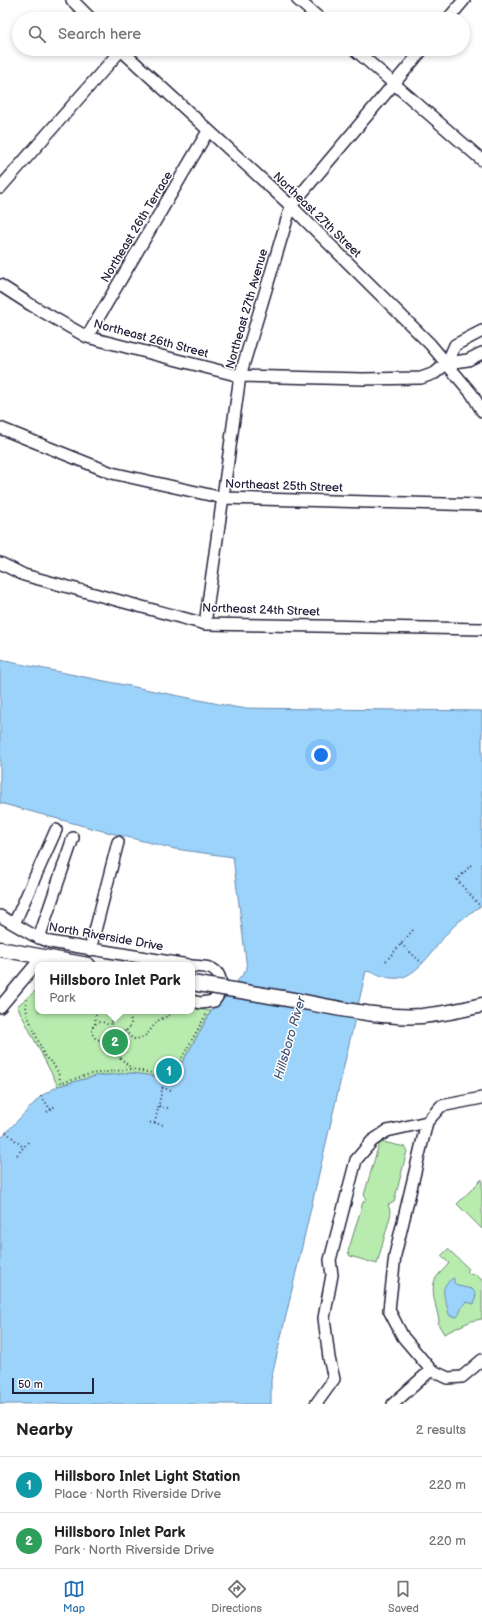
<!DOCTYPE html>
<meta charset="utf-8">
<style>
:root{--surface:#fff;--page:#f2f2f2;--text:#222;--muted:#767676;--line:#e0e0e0;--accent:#1f6fb2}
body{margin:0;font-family:"Balsamiq Sans",sans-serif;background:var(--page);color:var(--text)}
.scale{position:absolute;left:12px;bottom:10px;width:82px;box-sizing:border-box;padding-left:4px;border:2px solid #22223b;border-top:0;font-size:11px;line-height:14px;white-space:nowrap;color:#22223b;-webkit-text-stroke:3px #fff;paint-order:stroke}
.you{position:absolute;left:321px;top:755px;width:14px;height:14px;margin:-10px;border:3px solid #fff;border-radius:50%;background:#1a73e8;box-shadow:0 0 0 6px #1a73e833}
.badge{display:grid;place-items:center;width:26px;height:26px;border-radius:50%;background:var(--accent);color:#fff;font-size:13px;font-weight:700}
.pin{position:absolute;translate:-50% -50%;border:2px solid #fff;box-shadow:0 1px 4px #0006}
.popup{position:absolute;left:35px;top:962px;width:160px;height:52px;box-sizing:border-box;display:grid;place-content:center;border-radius:8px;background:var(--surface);filter:drop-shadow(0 1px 3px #0005);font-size:13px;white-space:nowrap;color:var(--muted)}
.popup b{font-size:15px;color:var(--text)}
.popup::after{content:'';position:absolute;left:50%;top:100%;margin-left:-8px;border:8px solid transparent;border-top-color:var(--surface)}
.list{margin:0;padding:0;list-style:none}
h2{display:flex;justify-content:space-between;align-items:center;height:52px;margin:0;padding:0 16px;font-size:17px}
h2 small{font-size:13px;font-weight:400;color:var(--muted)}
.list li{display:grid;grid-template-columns:26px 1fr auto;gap:12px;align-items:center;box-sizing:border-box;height:56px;padding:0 16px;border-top:1px solid var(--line)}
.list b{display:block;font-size:15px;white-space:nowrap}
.list p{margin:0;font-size:13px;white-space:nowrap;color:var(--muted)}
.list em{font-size:13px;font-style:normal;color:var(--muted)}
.icon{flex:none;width:22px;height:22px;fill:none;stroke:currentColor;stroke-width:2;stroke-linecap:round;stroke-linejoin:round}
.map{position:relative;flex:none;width:482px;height:1404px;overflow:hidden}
.search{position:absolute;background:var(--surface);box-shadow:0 2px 6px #0003;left:12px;right:12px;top:12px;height:44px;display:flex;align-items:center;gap:10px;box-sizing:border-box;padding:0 14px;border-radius:22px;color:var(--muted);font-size:15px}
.sheet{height:164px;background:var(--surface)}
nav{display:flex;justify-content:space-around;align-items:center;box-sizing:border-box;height:56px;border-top:1px solid var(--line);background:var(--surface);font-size:11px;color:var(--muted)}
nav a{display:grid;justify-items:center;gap:2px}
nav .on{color:var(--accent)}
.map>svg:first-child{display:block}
.green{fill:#b7ecae;stroke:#6c8774}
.water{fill:#9cd3fb;stroke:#6b8cae}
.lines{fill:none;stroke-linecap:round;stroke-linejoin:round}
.minor-casing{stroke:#22223b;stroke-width:14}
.major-casing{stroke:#22223b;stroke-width:17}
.path{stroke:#22223b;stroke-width:2;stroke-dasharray:1 3;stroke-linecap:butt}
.minor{stroke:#fff;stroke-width:11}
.major{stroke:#fff;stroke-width:14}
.major-bridge-casing{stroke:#22223b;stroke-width:17;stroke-linecap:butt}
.major-bridge{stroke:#fff;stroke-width:14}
.labels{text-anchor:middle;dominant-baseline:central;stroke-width:3;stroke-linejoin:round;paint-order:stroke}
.street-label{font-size:12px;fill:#22223b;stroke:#fff}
.water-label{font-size:13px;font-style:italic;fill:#475775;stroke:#fff}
</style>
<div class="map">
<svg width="482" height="1404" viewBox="0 0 482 1404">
<rect width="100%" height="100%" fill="#fff"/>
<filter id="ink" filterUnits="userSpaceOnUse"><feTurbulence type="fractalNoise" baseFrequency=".025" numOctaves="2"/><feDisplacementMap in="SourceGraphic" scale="8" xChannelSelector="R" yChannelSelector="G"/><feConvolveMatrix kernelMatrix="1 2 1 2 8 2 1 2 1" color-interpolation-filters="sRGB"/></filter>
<g filter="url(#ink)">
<path class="green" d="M 38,989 L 38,1011 L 192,1011 L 192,1008 L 211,1011 L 173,1079 L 133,1073 L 96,1076 L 58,1086 L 17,1006 Z
M 383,1142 L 405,1147 L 407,1151 L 394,1202 L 388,1205 L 391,1213 L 377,1264 L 350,1256 L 348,1252 L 363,1202 L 367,1199 L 364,1195 L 379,1144 Z
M 482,1179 L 482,1229 L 457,1204 Z
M 448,1249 L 469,1269 L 467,1271 L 471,1275 L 474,1273 L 482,1280 L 482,1319 L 471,1321 L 444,1334 L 438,1324 L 439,1321 C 437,1308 429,1289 436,1278 C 440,1272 445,1269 449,1263 L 441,1256 Z"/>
<path class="water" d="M 0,660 L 239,708 L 482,711 L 482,905 C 472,912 461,919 452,928 C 438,942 420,975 399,978 C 388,980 377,973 366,971 L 271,1380 L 271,1404 L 0,1404 L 0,1139 L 41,1096 L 58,1086 L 96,1076 L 133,1073 L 173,1079 L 214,1006 L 223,999 L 247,969 L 233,857 L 175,849 L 91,828 L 0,803 Z
M 454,1278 L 454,1283 L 458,1286 L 472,1289 L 476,1294 L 474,1304 L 466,1302 C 461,1306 461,1312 457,1317 L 450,1316 C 448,1312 448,1310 447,1306 C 443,1294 440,1285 454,1278 Z"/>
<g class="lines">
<g class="minor-casing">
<path id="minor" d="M 72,0 L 91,19
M 298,0 L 320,19
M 448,19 L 464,0
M 120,49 L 291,206 L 430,344 L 472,394 L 482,411
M 354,49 L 482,160
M 0,188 L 121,50
M 0,285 L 31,305 L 87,337 L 240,376 L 363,379 L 421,378 L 435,373 L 447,363 L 455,345 L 482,331
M 87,337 L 208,131
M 447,363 L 468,360 L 482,353
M 0,428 L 112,473 L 223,498 L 482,505
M 0,563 L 24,575 L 205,624 L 482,629
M 205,624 L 240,376 L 291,206 L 423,49
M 0,916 L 33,935 L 50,942 L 188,965
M 14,924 L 56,830
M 39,938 L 73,838
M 90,950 L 118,842
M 192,966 C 198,967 206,966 212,969 C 224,975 222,992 214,1001 L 201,1003 L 192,1001
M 0,1007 L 42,957 L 47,960
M 482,1098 L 441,1106 L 427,1122 L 395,1255 L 389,1310 L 403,1337 L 431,1370 L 448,1378 L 462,1377 L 482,1360
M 316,1404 L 334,1379 L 329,1358 L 324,1318 L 332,1275 L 330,1260 L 356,1160 L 372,1141 L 387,1131 L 427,1122
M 393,1404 L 431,1370"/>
</g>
<g class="major-casing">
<path id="major" d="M 0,949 L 88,965
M 282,998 C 324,1005 379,1019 422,1016 C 442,1014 462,1010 482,1005"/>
</g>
<path class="path" d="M 471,865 L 457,880 L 480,906
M 401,944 L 422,963
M 386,961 L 414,929
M 27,999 L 26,1006 L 27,1014 L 45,1057 L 53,1064 L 58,1072 L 61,1083 L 90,1074 L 132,1069 L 171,1077 L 207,1013
M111 1022a10 10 0 1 1 20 0a10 10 0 1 1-20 0Z
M92 1031a9 9 0 1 1 18 0a9 9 0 1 1-18 0Z
M 95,1024 L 96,1013
M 125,1031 L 133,1039 C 150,1038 148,1030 158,1021 C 163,1017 169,1017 174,1011
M 104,1040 L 115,1053 L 132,1069
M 162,1088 L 171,1090
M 41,1096 L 51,1110
M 159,1106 L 168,1108
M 47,1112 L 55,1106
M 146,1122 L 164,1125
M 155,1123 L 164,1080
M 6,1132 L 24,1148
M 17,1155 L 29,1141"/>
<use href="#minor" class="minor"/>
<use href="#major" class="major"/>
<g class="major-bridge-casing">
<path id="major-bridge" d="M 192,983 L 282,998"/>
</g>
<use href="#major-bridge" class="major-bridge"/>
</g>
</g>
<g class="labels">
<g class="street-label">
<text transform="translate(317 215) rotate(44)">Northeast 27th Street</text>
<text transform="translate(137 227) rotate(-59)">Northeast 26th Terrace</text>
<text transform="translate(247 309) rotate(-74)">Northeast 27th Avenue</text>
<text transform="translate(151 339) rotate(15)">Northeast 26th Street</text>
<text transform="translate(284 486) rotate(2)">Northeast 25th Street</text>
<text transform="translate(261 610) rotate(2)">Northeast 24th Street</text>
<text transform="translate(106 937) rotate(10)">North Riverside Drive</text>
</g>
<g class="water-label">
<text transform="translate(290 1038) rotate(-74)">Hillsboro River</text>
</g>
</g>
</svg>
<div class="scale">50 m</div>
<div class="you"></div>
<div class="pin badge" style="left:169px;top:1071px;background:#0f9aa8">1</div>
<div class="pin badge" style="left:115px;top:1042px;background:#2e9e5b">2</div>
<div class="popup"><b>Hillsboro Inlet Park</b>Park</div>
<div class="search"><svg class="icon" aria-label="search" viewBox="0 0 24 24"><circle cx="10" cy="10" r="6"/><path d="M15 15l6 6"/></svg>Search here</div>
</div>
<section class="sheet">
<h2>Nearby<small>2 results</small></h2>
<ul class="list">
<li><span class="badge" style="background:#0f9aa8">1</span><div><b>Hillsboro Inlet Light Station</b><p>Place · North Riverside Drive</p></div><em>220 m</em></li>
<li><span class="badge" style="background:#2e9e5b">2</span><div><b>Hillsboro Inlet Park</b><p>Park · North Riverside Drive</p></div><em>220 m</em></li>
</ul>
</section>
<nav>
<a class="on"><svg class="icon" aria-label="map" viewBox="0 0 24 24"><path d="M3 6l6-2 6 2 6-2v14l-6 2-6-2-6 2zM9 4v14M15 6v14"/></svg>Map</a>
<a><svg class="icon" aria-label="directions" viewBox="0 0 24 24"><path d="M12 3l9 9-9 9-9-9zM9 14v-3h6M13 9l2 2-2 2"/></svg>Directions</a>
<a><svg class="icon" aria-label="saved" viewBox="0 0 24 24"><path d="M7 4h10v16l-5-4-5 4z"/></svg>Saved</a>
</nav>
